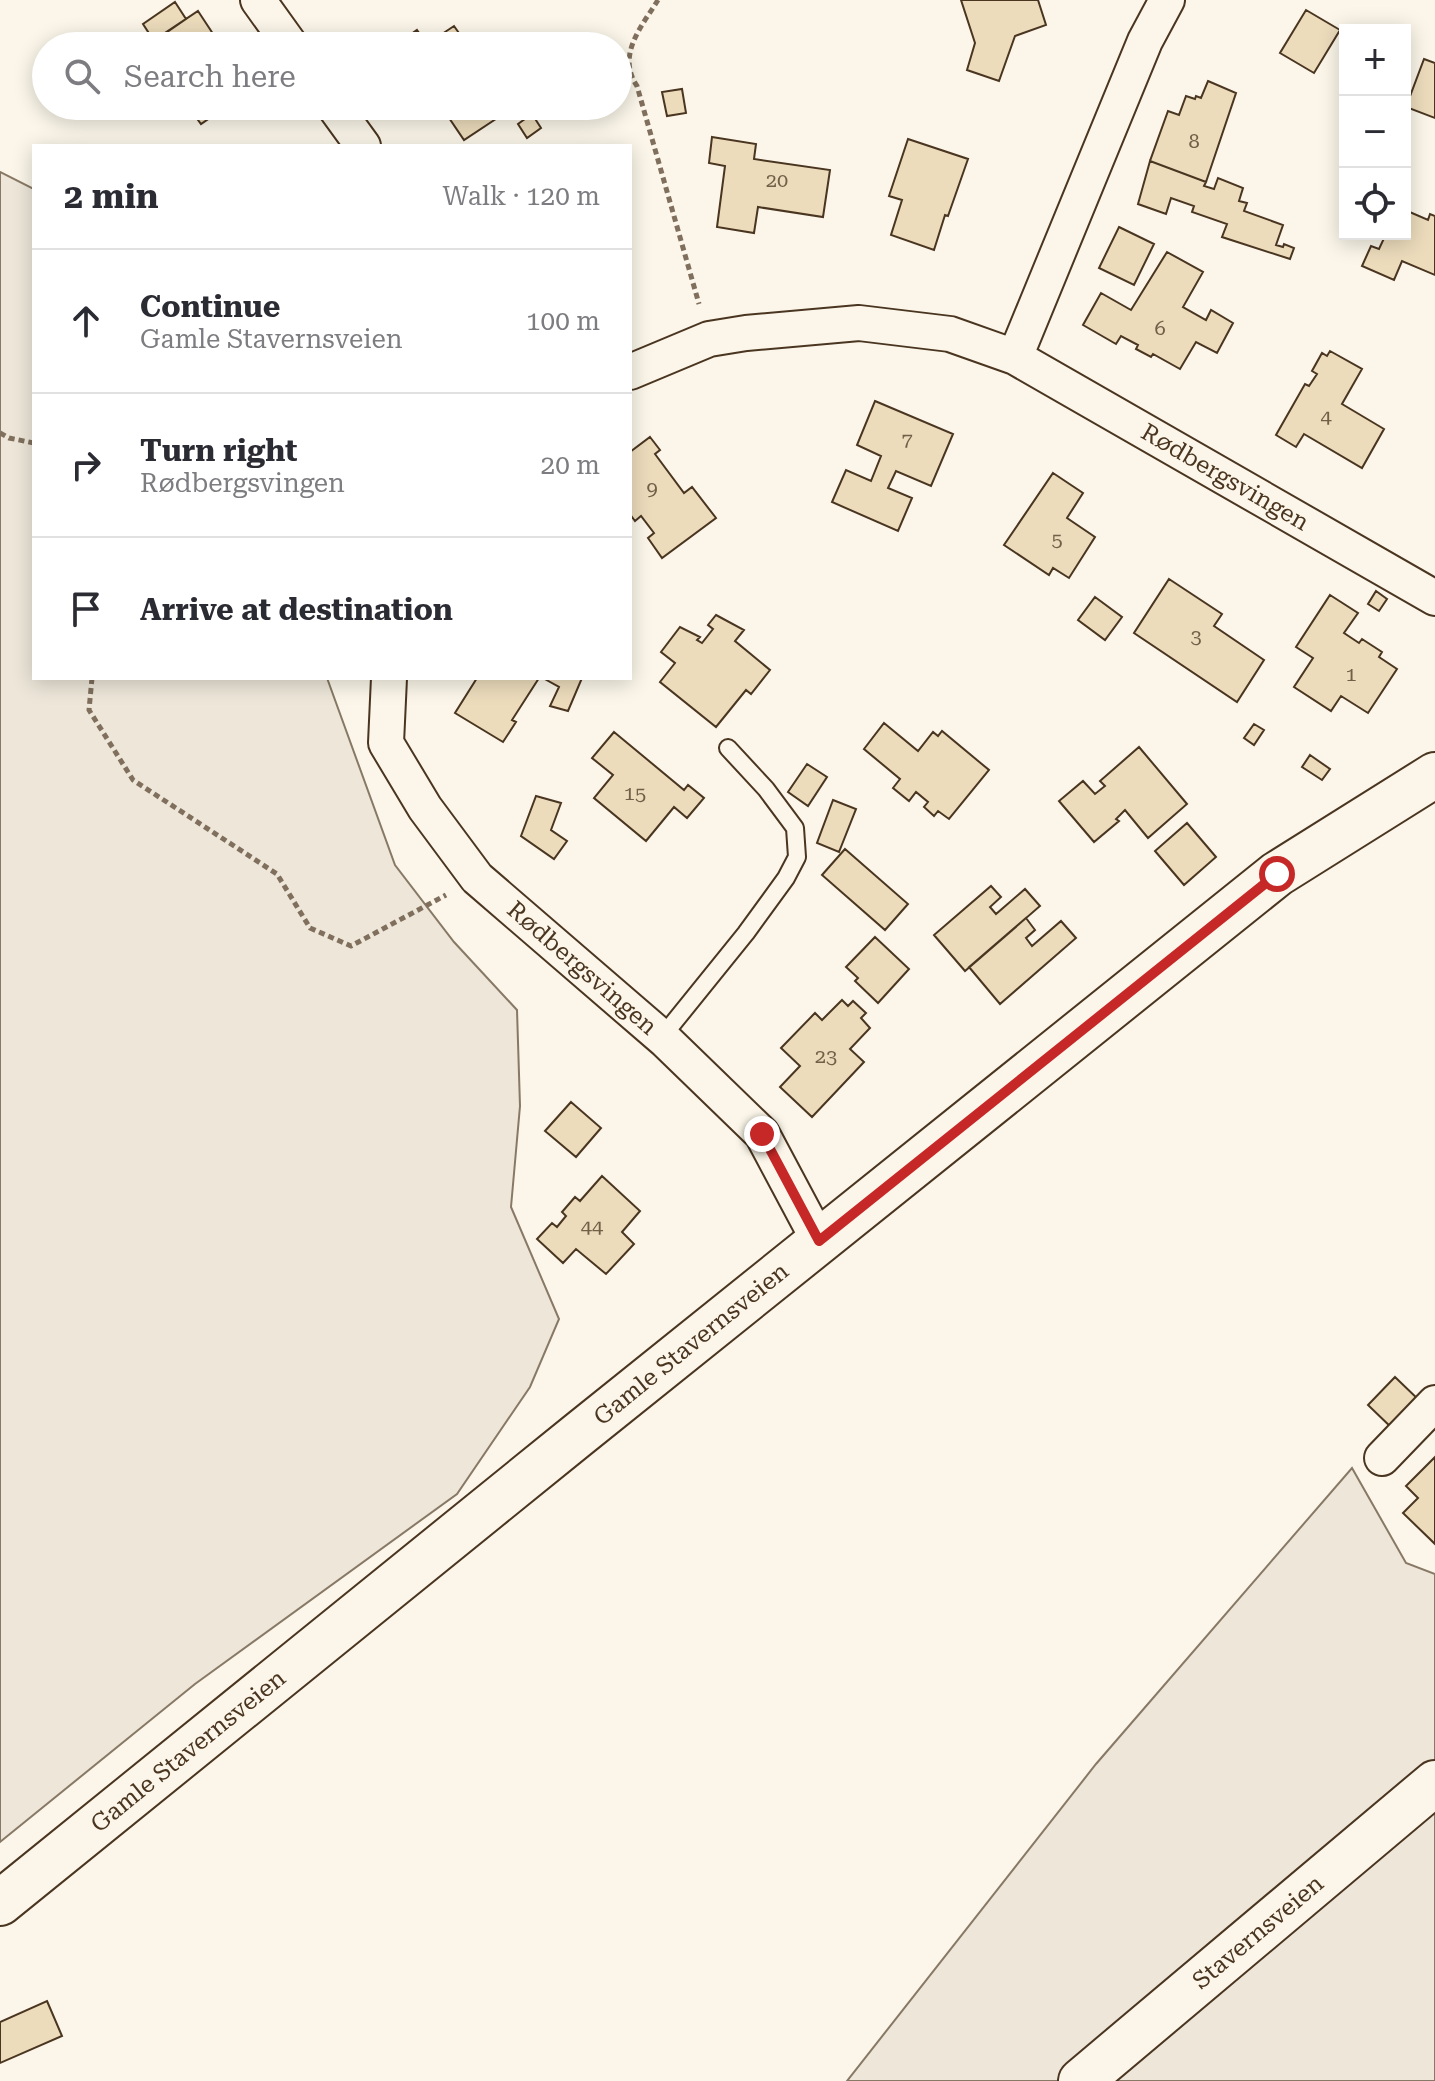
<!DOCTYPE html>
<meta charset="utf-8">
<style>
:root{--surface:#fff;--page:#f2f2f3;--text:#2b2b33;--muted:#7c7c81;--line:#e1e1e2}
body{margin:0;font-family:"Roboto Serif",serif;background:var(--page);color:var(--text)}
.controls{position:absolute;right:24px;top:24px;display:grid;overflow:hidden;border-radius:0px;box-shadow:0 4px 20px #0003}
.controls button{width:72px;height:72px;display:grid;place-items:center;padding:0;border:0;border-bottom:2px solid var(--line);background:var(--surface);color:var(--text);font:40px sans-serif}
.stop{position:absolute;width:24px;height:24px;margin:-18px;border:6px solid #c62828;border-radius:50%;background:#fff}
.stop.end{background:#c62828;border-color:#fff;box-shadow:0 2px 8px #0008}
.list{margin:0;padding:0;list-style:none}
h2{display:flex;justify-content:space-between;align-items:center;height:104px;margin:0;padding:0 32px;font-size:34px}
h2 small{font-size:26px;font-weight:400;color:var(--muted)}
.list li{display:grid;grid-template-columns:52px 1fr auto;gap:24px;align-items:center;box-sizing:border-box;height:144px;padding:0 32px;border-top:2px solid var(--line)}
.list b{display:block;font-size:30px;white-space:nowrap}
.list p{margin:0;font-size:26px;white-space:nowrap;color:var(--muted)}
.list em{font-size:26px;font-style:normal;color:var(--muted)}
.icon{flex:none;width:44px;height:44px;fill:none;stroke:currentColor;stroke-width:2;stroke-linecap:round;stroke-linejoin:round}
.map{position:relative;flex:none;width:1435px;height:2081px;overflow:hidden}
.search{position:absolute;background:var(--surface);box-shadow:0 4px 20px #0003;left:32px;top:32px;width:600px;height:88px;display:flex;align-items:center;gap:20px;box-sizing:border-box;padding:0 28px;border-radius:44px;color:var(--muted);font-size:30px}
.panel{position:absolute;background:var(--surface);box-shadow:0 4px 20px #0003;left:32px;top:144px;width:600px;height:536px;border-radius:0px}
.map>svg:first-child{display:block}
.green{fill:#ede6d9;stroke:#887966;stroke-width:2}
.building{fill:#ecdcbc;stroke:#4a3520;stroke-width:2}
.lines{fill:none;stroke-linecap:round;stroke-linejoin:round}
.lane-casing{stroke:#4a3520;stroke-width:20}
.street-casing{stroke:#4a3520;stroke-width:38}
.secondary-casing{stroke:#4a3520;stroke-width:48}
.primary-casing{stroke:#4a3520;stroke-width:48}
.path{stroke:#7f6f5c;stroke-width:5;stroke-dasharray:6 4;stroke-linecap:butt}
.lane{stroke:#fbf6e9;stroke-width:16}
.street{stroke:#fbf6e9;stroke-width:34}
.secondary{stroke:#fbf6e9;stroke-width:44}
.primary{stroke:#fbf6e9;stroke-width:44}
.route{stroke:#c62828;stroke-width:10}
.labels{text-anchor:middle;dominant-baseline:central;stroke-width:6;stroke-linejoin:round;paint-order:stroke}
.number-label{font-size:20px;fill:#725f47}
.street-label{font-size:24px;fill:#4a3520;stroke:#fbf6e9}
</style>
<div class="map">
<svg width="1435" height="2081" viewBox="0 0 1435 2081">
<rect width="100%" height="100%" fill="#fbf6e9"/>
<path class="green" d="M 0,172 L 34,189 L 34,678 L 327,678 L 395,865 L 454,942 L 517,1010 L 520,1106 L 511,1207 L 559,1319 L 530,1387 L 457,1494 L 195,1684 L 0,1842 Z
M 1352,1468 L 1406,1563 L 1435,1574 L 1435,2081 L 847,2081 L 1096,1764 Z"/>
<path class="building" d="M 961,0 L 1038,0 L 1046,25 L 1015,36 L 999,81 L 967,70 L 975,43 Z
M 175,2 L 186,19 L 154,41 L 143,24 Z
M 1306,10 L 1340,30 L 1314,73 L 1280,53 Z
M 198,11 L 221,46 L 148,46 L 147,45 Z
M 454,26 L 468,46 L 424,46 Z
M 417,30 L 427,44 L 394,46 Z
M 1424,59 L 1435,63 L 1435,118 L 1406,107 Z
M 1208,81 L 1236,93 L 1206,182 L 1150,161 L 1168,111 L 1179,115 L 1186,96 L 1195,99 L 1196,96 L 1201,98 Z
M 682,89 L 686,113 L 667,116 L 662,92 Z
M 188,106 L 227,106 L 201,124 Z
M 441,106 L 509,106 L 511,109 L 464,140 Z
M 532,114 L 541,128 L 527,138 L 518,124 Z
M 712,137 L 756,144 L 754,159 L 830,170 L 823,217 L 758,207 L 754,233 L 717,227 L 725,166 L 709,163 Z
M 908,139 L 968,159 L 948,216 L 945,215 L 934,250 L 891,235 L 902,200 L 889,196 Z
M 1150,161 L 1206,182 L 1204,186 L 1214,189 L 1218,178 L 1243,188 L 1239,201 L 1247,203 L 1244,211 L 1283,225 L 1276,245 L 1283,247 L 1284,244 L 1294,248 L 1290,259 L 1222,237 L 1227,224 L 1192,212 L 1194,206 L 1171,198 L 1166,214 L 1138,204 Z
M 1405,210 L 1428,220 L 1430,214 L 1435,216 L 1435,275 L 1402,261 L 1394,280 L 1362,266 L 1371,246 L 1379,249 L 1386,234 L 1405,234 Z
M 1119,227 L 1154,244 L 1134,285 L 1099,268 Z
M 1167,252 L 1203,272 L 1183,307 L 1206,320 L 1211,310 L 1233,323 L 1217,353 L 1196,342 L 1180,369 L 1153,354 L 1151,357 L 1136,349 L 1138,345 L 1121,336 L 1116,344 L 1083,325 L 1101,293 L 1131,310 Z
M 1330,351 L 1362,369 L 1342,404 L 1384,429 L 1362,468 L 1304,434 L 1296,447 L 1276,435 L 1305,384 L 1309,386 L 1317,374 L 1312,371 L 1322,353 L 1327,356 Z
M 875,401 L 953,434 L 931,486 L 896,471 L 888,488 L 912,498 L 898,531 L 832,502 L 846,470 L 871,481 L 881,456 L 857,445 Z
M 650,437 L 660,450 L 655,454 L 684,493 L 692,487 L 716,518 L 662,558 L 648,538 L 654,533 L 641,516 L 635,521 L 632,517 L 630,519 L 630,452 Z
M 1053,473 L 1083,493 L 1067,518 L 1095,537 L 1069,578 L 1053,568 L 1049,575 L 1004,545 Z
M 1169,579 L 1222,614 L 1214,626 L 1264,660 L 1237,702 L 1134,633 Z
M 1376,591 L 1387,599 L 1379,611 L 1368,604 Z
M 1330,595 L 1358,613 L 1344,633 L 1359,643 L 1362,639 L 1382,652 L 1379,657 L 1397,669 L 1368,713 L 1341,696 L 1331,711 L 1294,687 L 1313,658 L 1296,647 Z
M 1095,597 L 1122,617 L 1105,640 L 1078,620 Z
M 716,615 L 744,630 L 735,641 L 770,670 L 751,694 L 746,690 L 716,727 L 660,682 L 675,663 L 661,652 L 680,627 L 700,637 L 697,640 L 702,643 L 713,629 L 708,625 Z
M 477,678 L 539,678 L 512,720 L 516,722 L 503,742 L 455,713 Z
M 543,678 L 582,678 L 568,711 L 550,706 L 559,687 Z
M 884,723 L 918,751 L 933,732 L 938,736 L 942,731 L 989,770 L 949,819 L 938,811 L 934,816 L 924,807 L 928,802 L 916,792 L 909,801 L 893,788 L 900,779 L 864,749 Z
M 1254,724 L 1264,730 L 1254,745 L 1244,738 Z
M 614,732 L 684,790 L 688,785 L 704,798 L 687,818 L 674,807 L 646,841 L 594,798 L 613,775 L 592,758 Z
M 1139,747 L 1187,804 L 1148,838 L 1125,810 L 1116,819 L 1119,821 L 1094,842 L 1059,801 L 1083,781 L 1095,794 L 1105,786 L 1100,781 Z
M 1310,755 L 1330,769 L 1322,780 L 1302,767 Z
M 807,764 L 827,777 L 808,806 L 788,792 Z
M 536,796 L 561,803 L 551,830 L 567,841 L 554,859 L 521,836 Z
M 833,800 L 856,809 L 839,852 L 817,843 Z
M 1187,823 L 1216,857 L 1184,885 L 1155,851 Z
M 845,849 L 908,904 L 885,930 L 822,875 Z
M 991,886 L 1001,897 L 990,907 L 996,914 L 1025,889 L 1040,906 L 965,971 L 934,935 Z
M 1026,918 L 1035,930 L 1026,938 L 1032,946 L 1061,921 L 1076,938 L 1000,1004 L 969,967 Z
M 875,937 L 909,969 L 878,1003 L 855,981 L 858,978 L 846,967 Z
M 842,1000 L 848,1006 L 853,1001 L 866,1013 L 861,1018 L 870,1028 L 850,1049 L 864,1062 L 812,1117 L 780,1087 L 800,1066 L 781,1048 L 815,1013 L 822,1020 Z
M 571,1102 L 601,1128 L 576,1157 L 545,1131 Z
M 602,1176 L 640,1211 L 622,1232 L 634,1244 L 606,1274 L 576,1249 L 563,1263 L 537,1239 L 552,1223 L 557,1227 L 566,1216 L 562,1212 L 575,1197 L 580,1201 Z
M 1395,1377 L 1422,1403 L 1395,1431 L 1368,1405 Z
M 1435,1457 L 1435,1544 L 1403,1513 L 1418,1498 L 1406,1486 Z
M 47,2001 L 62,2036 L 0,2063 L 0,2022 Z"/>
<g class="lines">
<g class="lane-casing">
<path id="lane" d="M 662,1037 L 746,933 L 786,878 L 797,857 L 795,828 L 766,789 L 728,748"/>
</g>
<g class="street-casing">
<path id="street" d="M 258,0 L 291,46
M 334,106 L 363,146
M 1015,357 L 1145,41 L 1167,0
M 630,372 L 709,339 L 746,333 L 859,323 L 950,334 L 1015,357 L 1435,598
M 389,678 L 386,743 L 425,808 L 477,878 L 666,1041 L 762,1134 L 819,1241
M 1382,1458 L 1435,1403"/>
</g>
<g class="secondary-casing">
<path id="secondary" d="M 0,1903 L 578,1435 L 1277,874 L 1435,775"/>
</g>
<g class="primary-casing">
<path id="primary" d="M 1081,2081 L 1435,1783"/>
</g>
<path class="path" d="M 658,0 C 642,26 616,55 637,86 L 699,304
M 0,433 L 9,438 L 34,443
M 92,678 L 89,710 L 133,780 L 277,874 L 310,928 L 351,946 L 446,895"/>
<use href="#lane" class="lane"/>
<use href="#street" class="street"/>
<use href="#secondary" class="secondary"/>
<use href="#primary" class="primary"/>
</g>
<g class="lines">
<path class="route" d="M 762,1134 L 819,1241 L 1277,874"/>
</g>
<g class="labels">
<g class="number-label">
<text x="1194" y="141">8</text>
<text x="777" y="180">20</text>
<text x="1160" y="328">6</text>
<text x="1326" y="416">4</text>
<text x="907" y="440">7</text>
<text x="652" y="488">9</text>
<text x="1057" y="539">5</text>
<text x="1196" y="636">3</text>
<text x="1351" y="674">1</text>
<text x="635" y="793">15</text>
<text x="826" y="1056">23</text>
<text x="592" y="1226">44</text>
</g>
<g class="street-label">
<text transform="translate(1225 477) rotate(30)">Rødbergsvingen</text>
<text transform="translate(582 968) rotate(41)">Rødbergsvingen</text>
<text transform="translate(691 1344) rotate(-39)">Gamle Stavernsveien</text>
<text transform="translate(188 1751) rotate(-39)">Gamle Stavernsveien</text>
<text transform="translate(1258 1932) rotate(-40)">Stavernsveien</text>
</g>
</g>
</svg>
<div class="controls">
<button>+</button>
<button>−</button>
<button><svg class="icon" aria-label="locate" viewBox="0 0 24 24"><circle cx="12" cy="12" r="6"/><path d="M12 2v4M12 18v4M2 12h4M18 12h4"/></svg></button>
</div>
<div class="stop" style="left:1277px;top:874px"></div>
<div class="stop end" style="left:762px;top:1134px"></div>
<div class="search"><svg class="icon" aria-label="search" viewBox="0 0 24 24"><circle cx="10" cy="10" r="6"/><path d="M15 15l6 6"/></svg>Search here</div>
<section class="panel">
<h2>2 min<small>Walk · 120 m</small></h2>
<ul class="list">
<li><svg class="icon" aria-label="ahead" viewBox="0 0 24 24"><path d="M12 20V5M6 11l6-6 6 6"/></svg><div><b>Continue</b><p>Gamle Stavernsveien</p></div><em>100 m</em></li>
<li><svg class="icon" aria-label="right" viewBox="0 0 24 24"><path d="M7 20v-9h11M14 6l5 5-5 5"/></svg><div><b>Turn right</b><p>Rødbergsvingen</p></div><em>20 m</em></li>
<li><svg class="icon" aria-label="arrive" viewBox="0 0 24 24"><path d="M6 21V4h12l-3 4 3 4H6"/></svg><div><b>Arrive at destination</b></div></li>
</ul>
</section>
</div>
